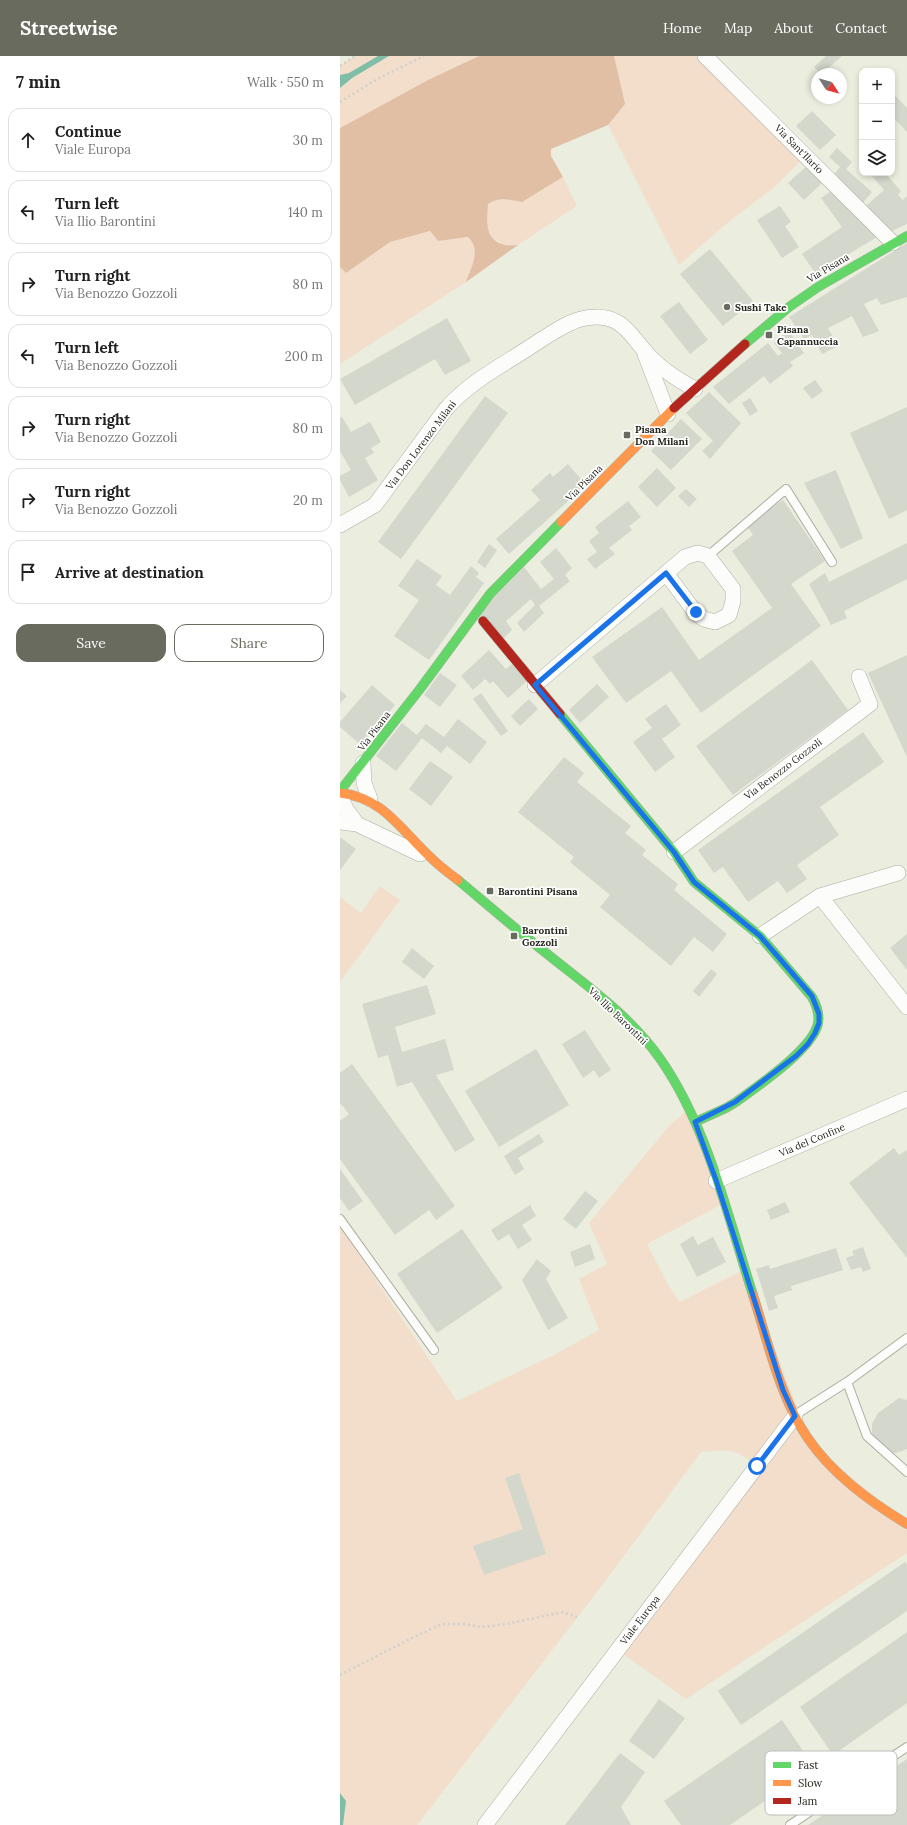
<!DOCTYPE html>
<meta charset="utf-8">
<style>
:root{--surface:#fff;--page:#f2f2f2;--text:#222;--muted:#767676;--line:#e0e0e0;--accent:#6a6b5f}
body{margin:0;font-family:Lora,serif;background:var(--page);color:var(--text)}
.controls{position:absolute;right:12px;top:12px;display:grid;overflow:hidden;border-radius:8px;box-shadow:0 2px 6px #0003}
.controls button{width:36px;height:36px;display:grid;place-items:center;padding:0;border:0;border-bottom:1px solid var(--line);background:var(--surface);color:var(--text);font:20px sans-serif}
.compass{position:absolute;left:471px;top:12px;width:36px;height:36px;border-radius:50%;background:var(--surface);box-shadow:0 2px 6px #0003;rotate:126deg}
.stop{position:absolute;width:12px;height:12px;margin:-9px;border:3px solid #1a73e8;border-radius:50%;background:#fff}
.stop.end{background:#1a73e8;border-color:#fff;box-shadow:0 1px 4px #0008}
.list{margin:0;padding:0;list-style:none}
h2{display:flex;justify-content:space-between;align-items:center;height:52px;margin:0;padding:0 16px;font-size:17px}
h2 small{font-size:13px;font-weight:400;color:var(--muted)}
.list li{display:grid;grid-template-columns:26px 1fr auto;gap:12px;align-items:center;box-sizing:border-box;height:64px;margin:0 8px 8px;padding:0 8px;border:1px solid var(--line);border-radius:12px}
.list b{display:block;font-size:15px;white-space:nowrap}
.list p{margin:0;font-size:13px;white-space:nowrap;color:var(--muted)}
.list em{font-size:13px;font-style:normal;color:var(--muted)}
.actions{display:flex;gap:8px;padding:12px 16px}
.actions a{flex:1;padding:9px 0;border:1px solid var(--accent);border-radius:12px;text-align:center;font-size:14px;color:var(--accent)}
.actions .main{background:var(--accent);color:#fff}
.icon{flex:none;width:22px;height:22px;fill:none;stroke:currentColor;stroke-width:2;stroke-linecap:round;stroke-linejoin:round}
.map{position:relative;flex:none;width:567px;height:1769px;overflow:hidden}
header{display:flex;align-items:center;gap:24px;box-sizing:border-box;height:56px;padding:0 20px;background:var(--accent);color:#fff}
header strong{font-size:19px}
nav{display:flex;gap:22px;margin-inline-start:auto;font-size:14px}
main{display:flex}
aside{flex:1;background:var(--surface)}
.map>svg:first-child{display:block}
.green{fill:#f3decb}
.forest{fill:#e1bfa4}
.water{fill:#80bda7}
.building{fill:#d3d7cc}
.lines{fill:none;stroke-linecap:round;stroke-linejoin:round}
.lane-casing{stroke:#acada2;stroke-width:10}
.street-casing{stroke:#acada2;stroke-width:16}
.fast-casing{stroke:#acada2;stroke-width:10}
.slow-casing{stroke:#acada2;stroke-width:10}
.jam-casing{stroke:#acada2;stroke-width:10}
.path{stroke:#cfd0cb;stroke-width:2.5;stroke-dasharray:2 3;stroke-linecap:butt}
.lane{stroke:#fcfcfa;stroke-width:8}
.street{stroke:#fcfcfa;stroke-width:15}
.fast{stroke:#63d668;stroke-width:9}
.slow{stroke:#ff974d;stroke-width:9}
.jam{stroke:#b3261e;stroke-width:9}
.route{stroke:#1a73e8;stroke-width:5}
.poi-dot{fill:#6a6b5f;stroke:#fff;stroke-width:1.5}
.labels{text-anchor:middle;dominant-baseline:central;stroke-width:3.5;stroke-linejoin:round;paint-order:stroke}
.street-label{font-size:10px;fill:#24251b;stroke:#fff}
.poi-label{font-size:10px;font-weight:bold;fill:#24251b;stroke:#fff;text-anchor:start}
.key{fill:#fff;stroke:#bdbebb;stroke-width:1}
.key-label{font-size:11px;fill:#24251b}
</style>
<header>
<strong>Streetwise</strong>
<nav><a>Home</a><a>Map</a><a>About</a><a>Contact</a></nav>
</header>
<main>
<aside>
<h2>7 min<small>Walk · 550 m</small></h2>
<ul class="list">
<li><svg class="icon" aria-label="ahead" viewBox="0 0 24 24"><path d="M12 20V5M6 11l6-6 6 6"/></svg><div><b>Continue</b><p>Viale Europa</p></div><em>30 m</em></li>
<li><svg class="icon" aria-label="left" viewBox="0 0 24 24"><path d="M17 20v-9H6M10 6l-5 5 5 5"/></svg><div><b>Turn left</b><p>Via Ilio Barontini</p></div><em>140 m</em></li>
<li><svg class="icon" aria-label="right" viewBox="0 0 24 24"><path d="M7 20v-9h11M14 6l5 5-5 5"/></svg><div><b>Turn right</b><p>Via Benozzo Gozzoli</p></div><em>80 m</em></li>
<li><svg class="icon" aria-label="left" viewBox="0 0 24 24"><path d="M17 20v-9H6M10 6l-5 5 5 5"/></svg><div><b>Turn left</b><p>Via Benozzo Gozzoli</p></div><em>200 m</em></li>
<li><svg class="icon" aria-label="right" viewBox="0 0 24 24"><path d="M7 20v-9h11M14 6l5 5-5 5"/></svg><div><b>Turn right</b><p>Via Benozzo Gozzoli</p></div><em>80 m</em></li>
<li><svg class="icon" aria-label="right" viewBox="0 0 24 24"><path d="M7 20v-9h11M14 6l5 5-5 5"/></svg><div><b>Turn right</b><p>Via Benozzo Gozzoli</p></div><em>20 m</em></li>
<li><svg class="icon" aria-label="arrive" viewBox="0 0 24 24"><path d="M6 21V4h12l-3 4 3 4H6"/></svg><div><b>Arrive at destination</b></div></li>
</ul>
<div class="actions"><a class="main">Save</a><a>Share</a></div>
</aside>
<div class="map">
<svg width="567" height="1769" viewBox="0 0 567 1769">
<rect width="100%" height="100%" fill="#ebedde"/>
<path class="green" d="M 15,0 L 139,0 L 88,24 L 0,72 L 0,10 Z
M 274,0 L 365,0 L 465,100 L 436,130 L 392,163 L 339,209 L 268,69 L 284,48 Z
M 223,121 L 237,150 L 178,189 L 162,188 L 152,181 L 146,169 L 148,148 C 160,141 169,144 182,146 Z
M 90,175 L 98,185 L 129,181 L 134,186 L 136,199 L 126,226 L 0,308 L 0,211 L 6,217 L 50,186 Z
M 40,830 L 60,844 L 0,926 L 0,841 L 21,857 Z
M 349,1053 L 384,1147 L 307,1188 L 331,1234 L 340,1246 L 405,1213 L 470,1386 L 567,1468 L 567,1497 L 346,1643 L 278,1594 L 417,1410 C 392,1391 392,1394 361,1396 L 257,1536 L 77,1769 L 3,1769 L 6,1745 L 0,1737 L 0,1170 L 117,1345 L 214,1299 L 259,1274 L 239,1223 L 267,1208 L 249,1167 L 329,1070 Z"/>
<path class="forest" d="M 139,0 L 274,0 L 285,48 L 268,69 L 211,93 L 211,100 L 223,121 L 182,146 C 169,144 160,140 148,148 C 147,163 144,182 162,188 C 166,190 174,189 178,189 L 126,226 C 131,211 142,194 128,181 L 98,185 L 90,175 L 50,186 L 6,217 L 0,211 L 0,72 L 88,24 Z"/>
<path class="water" d="M 38,0 L 49,0 L 12,22 L 0,32 L 0,19 L 9,17 Z
M 0,1737 L 6,1745 L 3,1769 L 0,1769 Z"/>
<path class="building" d="M 486,0 L 502,0 L 481,18 L 474,11 Z
M 552,36 L 567,52 L 567,76 L 552,60 Z
M 472,55 L 496,79 L 480,94 L 456,70 Z
M 497,92 L 512,106 L 506,113 L 532,136 L 521,149 L 491,122 L 500,111 L 489,101 Z
M 470,107 L 485,124 L 464,144 L 448,127 Z
M 534,117 L 545,117 L 561,135 L 558,139 L 563,144 L 567,140 L 567,168 L 552,175 L 526,150 L 544,134 L 531,119 Z
M 494,133 L 537,181 L 476,218 L 462,198 L 502,171 L 481,142 Z
M 440,150 L 451,166 L 445,170 L 459,191 L 442,202 L 417,164 Z
M 567,187 L 567,241 L 541,249 L 537,242 L 524,248 L 539,275 L 523,281 L 512,260 L 488,272 L 498,290 L 482,298 L 472,279 L 464,283 L 449,261 Z
M 370,193 L 413,245 L 383,270 L 340,218 Z
M 339,246 L 368,284 L 350,298 L 320,260 Z
M 107,262 L 131,305 L 105,319 L 95,303 L 15,349 L 0,323 Z
M 448,274 L 464,297 L 450,306 L 453,310 L 430,328 L 424,320 L 389,348 L 373,331 L 428,287 L 438,300 L 442,297 L 434,287 Z
M 475,324 L 483,335 L 472,343 L 463,332 Z
M 369,336 L 401,367 L 370,403 L 362,395 L 373,385 L 346,357 Z
M 145,340 L 168,357 L 61,503 L 38,486 Z
M 410,342 L 418,355 L 410,360 L 402,347 Z
M 567,351 L 567,454 L 549,463 L 510,377 Z
M 2,361 L 11,376 L 30,366 L 41,386 L 31,392 L 34,397 L 25,402 L 38,424 L 9,441 L 0,424 L 0,420 L 11,414 L 0,395 L 0,362 Z
M 341,363 L 362,383 L 331,414 L 311,395 Z
M 228,408 L 246,429 L 169,498 L 156,483 L 200,444 L 191,434 L 210,417 L 213,421 Z
M 317,412 L 336,432 L 317,451 L 298,431 Z
M 496,414 L 523,482 L 501,493 L 464,427 Z
M 346,433 L 357,443 L 349,451 L 338,440 Z
M 443,444 L 485,505 L 451,528 L 481,570 L 361,657 L 331,615 L 286,647 L 252,601 L 322,551 L 359,604 L 432,552 L 392,495 L 413,479 L 406,469 Z
M 288,445 L 301,461 L 289,470 L 292,474 L 269,492 L 275,498 L 255,513 L 247,503 L 257,496 L 249,485 L 259,477 L 255,471 Z
M 567,487 L 567,523 L 504,555 L 507,562 L 491,569 L 469,528 L 485,517 L 489,526 Z
M 149,488 L 157,494 L 145,512 L 137,506 Z
M 216,492 L 232,512 L 225,519 L 230,525 L 199,550 L 204,557 L 184,576 L 177,567 L 195,549 L 191,543 L 166,565 L 172,574 L 162,584 L 139,557 L 184,511 L 201,533 L 214,523 L 200,506 Z
M 77,503 L 102,520 L 96,529 L 110,539 L 131,510 L 139,517 L 136,521 L 144,527 L 89,604 L 54,580 L 79,544 L 58,530 Z
M 149,594 L 166,613 L 172,608 L 187,625 L 168,642 L 153,625 L 150,628 L 145,623 L 133,634 L 121,620 Z
M 567,599 L 567,701 L 528,617 Z
M 472,604 L 508,654 L 393,739 L 356,690 Z
M 100,617 L 117,629 L 100,651 L 84,639 Z
M 257,628 L 269,641 L 240,667 L 229,654 Z
M 32,629 L 55,649 L 21,689 L 0,671 L 0,666 Z
M 0,634 L 7,640 L 0,647 Z
M 141,637 L 168,675 L 161,680 L 133,643 Z
M 189,643 L 198,653 L 180,670 L 171,660 Z
M 326,648 L 341,669 L 322,683 L 335,701 L 315,716 L 293,686 L 312,672 L 305,663 Z
M 118,663 L 147,686 L 130,708 L 107,690 L 101,697 L 82,682 L 56,715 L 36,700 L 62,667 L 77,679 L 86,668 L 104,681 Z
M 523,676 L 544,706 L 480,751 L 499,779 L 457,809 L 467,823 L 447,837 L 438,825 L 408,846 L 383,811 L 374,817 L 358,794 Z
M 224,701 L 244,717 L 237,726 L 291,770 L 285,777 L 306,794 L 302,799 L 338,828 L 334,834 L 387,878 L 373,896 L 354,881 L 331,910 L 260,851 L 270,839 L 230,806 L 234,801 L 178,756 Z
M 90,705 L 113,721 L 91,750 L 69,733 Z
M 0,781 L 16,793 L 0,814 Z
M 567,878 L 567,914 L 550,892 Z
M 72,892 L 94,910 L 84,923 L 62,906 Z
M 371,913 L 377,918 L 359,941 L 353,935 Z
M 87,929 L 96,958 L 55,971 L 62,996 L 105,983 L 114,1014 L 96,1019 L 135,1084 L 115,1096 L 72,1026 L 57,1031 L 48,999 L 38,1002 L 22,948 Z
M 245,974 L 271,1014 L 259,1022 L 254,1014 L 243,1022 L 222,988 Z
M 196,993 L 229,1049 L 159,1091 L 125,1035 Z
M 12,1008 L 115,1150 L 96,1164 L 89,1154 L 55,1179 L 0,1103 L 0,1065 L 9,1058 L 1,1048 L 0,1049 L 0,1017 Z
M 199,1078 L 204,1086 L 178,1102 L 184,1113 L 175,1119 L 164,1100 Z
M 554,1092 L 559,1099 L 567,1094 L 567,1202 L 509,1127 Z
M 0,1113 L 23,1145 L 9,1155 L 0,1142 Z
M 245,1135 L 258,1145 L 236,1173 L 223,1163 Z
M 445,1146 L 450,1156 L 431,1164 L 427,1154 Z
M 190,1149 L 196,1160 L 182,1169 L 192,1184 L 178,1193 L 169,1178 L 158,1185 L 151,1174 Z
M 122,1173 L 163,1232 L 97,1277 L 57,1218 Z
M 353,1180 L 358,1189 L 373,1181 L 386,1206 L 357,1221 L 340,1188 Z
M 250,1188 L 255,1203 L 235,1211 L 230,1196 Z
M 523,1191 L 531,1213 L 523,1216 L 521,1211 L 511,1214 L 506,1202 L 514,1199 L 512,1195 Z
M 496,1192 L 503,1214 L 451,1230 L 452,1234 L 434,1240 L 438,1252 L 429,1255 L 416,1213 L 429,1209 L 430,1213 Z
M 197,1203 L 211,1215 L 206,1223 L 228,1262 L 208,1274 L 182,1224 Z
M 559,1342 L 567,1344 L 567,1393 L 556,1397 L 546,1396 L 537,1388 L 532,1377 L 532,1368 L 538,1357 Z
M 179,1417 L 206,1498 L 144,1519 L 133,1490 L 183,1473 L 165,1422 Z
M 565,1506 L 567,1509 L 567,1555 L 401,1669 L 378,1635 Z
M 567,1576 L 567,1647 L 493,1699 L 460,1651 Z
M 319,1643 L 345,1662 L 314,1703 L 289,1685 Z
M 442,1664 L 474,1711 L 390,1769 L 341,1769 L 324,1745 Z
M 280,1697 L 305,1716 L 281,1751 L 291,1769 L 225,1769 Z
M 567,1703 L 567,1769 L 468,1769 Z"/>
<g class="lines">
<g class="lane-casing">
<path id="lane" d="M 368,500 L 446,433 L 492,506
M 0,1163 L 94,1294
M 507,1326 L 527,1380 L 567,1416
M 455,1359 L 507,1326 L 567,1282
M 450,1769 L 567,1691"/>
</g>
<g class="street-casing">
<path id="street" d="M 365,0 L 553,187
M 305,298 L 328,358
M 0,469 L 35,449 L 105,354 C 128,327 161,310 190,291 C 206,281 223,268 241,263 C 253,260 266,260 277,266 C 289,273 295,284 304,294 C 317,310 336,323 355,333
M 195,629 L 345,501 L 358,497 L 368,500 L 393,533 L 393,545 L 389,559 L 375,566 L 364,563 L 355,556 L 326,517
M 23,707 L 24,727 L 30,743
M 0,740 L 6,753 L 17,768
M 0,766 L 17,768 L 80,798
M 334,796 L 530,648 L 519,621
M 480,840 L 558,817
M 420,880 L 480,840 L 567,951
M 376,1125 L 567,1043
M 145,1769 L 455,1360"/>
</g>
<g class="fast-casing">
<path id="fast" d="M 405,288 L 449,251 L 478,231 L 567,180
M 220,658 L 334,796 L 354,826 L 420,880 L 472,941 C 477,950 481,960 477,971 C 468,996 418,1030 396,1046 L 386,1052 L 355,1066
M 0,735 L 80,633 L 150,538 L 221,466
M 118,824 C 149,850 179,876 211,901 C 250,932 292,962 321,1004 C 368,1072 388,1161 413,1239"/>
</g>
<g class="slow-casing">
<path id="slow" d="M 221,466 L 334,352
M 0,737 C 41,741 59,771 87,798 C 96,807 107,816 118,824
M 413,1239 C 428,1286 439,1339 467,1381 C 492,1418 529,1445 567,1468"/>
</g>
<g class="jam-casing">
<path id="jam" d="M 334,352 L 405,288
M 143,565 L 220,658"/>
</g>
<path class="path" d="M 0,10 L 15,0
M 0,46 L 39,22 L 84,0
M 0,1619 L 68,1584 L 102,1568 L 124,1568 L 141,1571 L 167,1568 L 223,1556 L 237,1561"/>
<use href="#lane" class="lane"/>
<use href="#street" class="street"/>
<use href="#fast" class="fast"/>
<use href="#slow" class="slow"/>
<use href="#jam" class="jam"/>
</g>
<g class="lines">
<path class="route" d="M 356,556 L 326,517 L 195,629 L 334,796 L 354,826 L 420,880 L 472,940 L 479,958 L 479,967 L 475,977 L 468,988 L 456,1000 L 395,1046 L 355,1066 L 376,1124 L 443,1334 L 455,1360 L 417,1410"/>
</g>
<g class="poi-dot">
<circle cx="387" cy="251" r="4"/>
<rect x="425" y="275" width="8" height="8" rx="2"/>
<rect x="283" y="375" width="8" height="8" rx="2"/>
<rect x="146" y="831" width="8" height="8" rx="2"/>
<rect x="170" y="876" width="8" height="8" rx="2"/>
</g>
<g class="labels">
<g class="street-label">
<text transform="translate(459 93) rotate(45)">Via Sant'Ilario</text>
<text transform="translate(488 212) rotate(-31)">Via Pisana</text>
<text transform="translate(81 389) rotate(-53)">Via Don Lorenzo Milani</text>
<text transform="translate(244 427) rotate(-45)">Via Pisana</text>
<text transform="translate(34 675) rotate(-53)">Via Pisana</text>
<text transform="translate(443 713) rotate(-37)">Via Benozzo Gozzoli</text>
<text transform="translate(278 960) rotate(44)">Via Ilio Barontini</text>
<text transform="translate(472 1084) rotate(-23)">Via del Confine</text>
<text transform="translate(300 1564) rotate(-53)">Viale Europa</text>
</g>
<g class="poi-label">
<text x="395" y="251">Sushi Take</text>
<text x="437" y="273">Pisana<tspan x="437" dy="12">Capannuccia</tspan></text>
<text x="295" y="373">Pisana<tspan x="295" dy="12">Don Milani</tspan></text>
<text x="158" y="835">Barontini Pisana</text>
<text x="182" y="874">Barontini<tspan x="182" dy="12">Gozzoli</tspan></text>
</g>
</g>
<rect x="425" y="1695" width="132" height="64" rx="6" class="key"/>
<rect x="433" y="1706" width="18" height="6" fill="#63d668"/>
<rect x="433" y="1724" width="18" height="6" fill="#ff974d"/>
<rect x="433" y="1742" width="18" height="6" fill="#b3261e"/>
<g class="key-label">
<text x="458" y="1713">Fast</text>
<text x="458" y="1731">Slow</text>
<text x="458" y="1749">Jam</text>
</g>
</svg>
<div class="controls">
<button>+</button>
<button>−</button>
<button><svg class="icon" aria-label="layers" viewBox="0 0 24 24"><path d="M12 4l9 5-9 5-9-5zM3 14l9 5 9-5"/></svg></button>
</div>
<svg class="compass" viewBox="-18 -18 36 36"><path d="M0-13l5 13h-10z" fill="#e53935"/><path d="M0 13l5-13h-10z" fill="#767676"/></svg>
<div class="stop" style="left:417px;top:1410px"></div>
<div class="stop end" style="left:356px;top:556px"></div>
</div>
</main>
